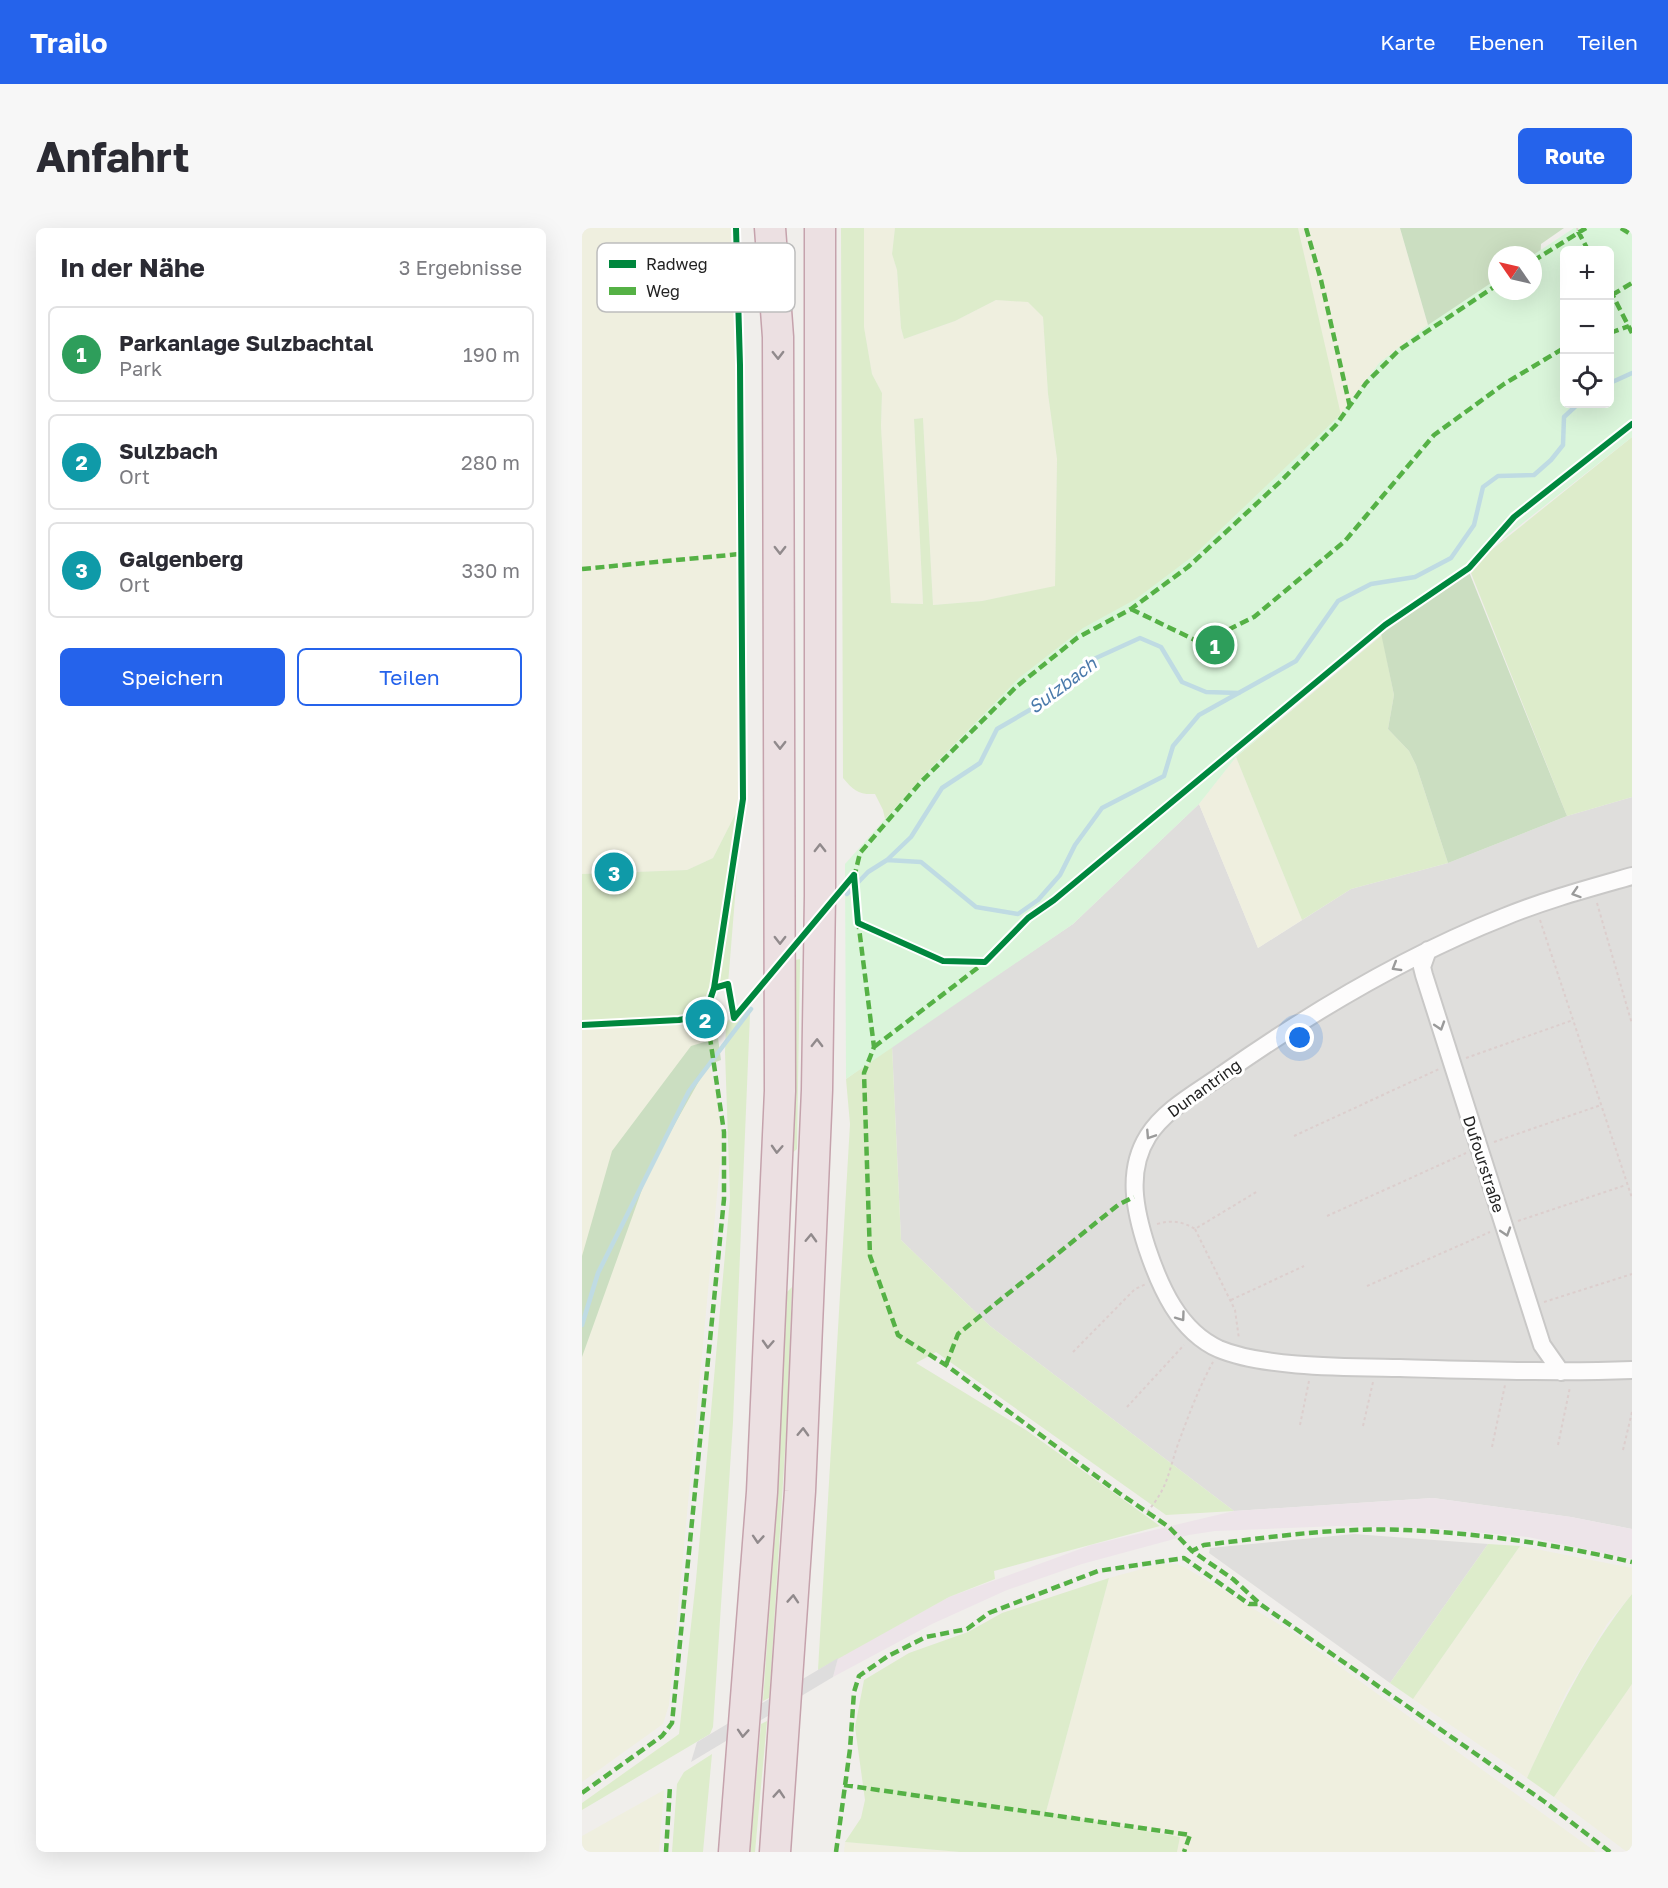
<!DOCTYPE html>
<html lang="de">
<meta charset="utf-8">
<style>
:root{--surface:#fff;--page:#f7f7f7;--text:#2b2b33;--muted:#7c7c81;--line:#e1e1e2;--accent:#2563eb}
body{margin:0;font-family:"Golos Text",sans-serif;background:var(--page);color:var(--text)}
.controls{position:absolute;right:18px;top:18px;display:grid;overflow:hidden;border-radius:9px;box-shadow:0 6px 24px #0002}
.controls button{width:54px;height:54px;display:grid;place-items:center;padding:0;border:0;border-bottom:2px solid var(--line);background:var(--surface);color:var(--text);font:30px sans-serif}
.compass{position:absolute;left:906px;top:18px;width:54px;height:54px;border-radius:50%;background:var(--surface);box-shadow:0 6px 24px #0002;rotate:304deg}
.you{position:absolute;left:718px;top:810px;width:21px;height:21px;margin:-15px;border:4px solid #fff;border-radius:50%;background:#1a73e8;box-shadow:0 0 0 9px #1a73e833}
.badge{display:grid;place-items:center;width:39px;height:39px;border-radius:50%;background:var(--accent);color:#fff;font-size:20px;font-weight:700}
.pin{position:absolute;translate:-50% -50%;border:3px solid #fff;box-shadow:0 2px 6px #0006}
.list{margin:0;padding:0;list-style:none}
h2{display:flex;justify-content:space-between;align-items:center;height:78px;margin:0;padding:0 24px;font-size:26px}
h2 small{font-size:20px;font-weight:400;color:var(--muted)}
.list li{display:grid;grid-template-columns:39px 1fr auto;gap:18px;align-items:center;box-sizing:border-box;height:96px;margin:0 12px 12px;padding:0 12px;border:2px solid var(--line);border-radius:9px}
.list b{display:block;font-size:22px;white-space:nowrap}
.list p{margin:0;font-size:20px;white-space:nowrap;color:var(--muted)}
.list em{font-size:20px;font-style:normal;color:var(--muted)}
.actions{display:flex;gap:12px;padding:18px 24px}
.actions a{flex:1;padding:14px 0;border:2px solid var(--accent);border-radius:9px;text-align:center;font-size:21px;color:var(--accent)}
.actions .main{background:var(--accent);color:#fff}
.icon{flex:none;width:33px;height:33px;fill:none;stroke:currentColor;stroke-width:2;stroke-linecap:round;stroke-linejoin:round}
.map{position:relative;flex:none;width:1050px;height:1624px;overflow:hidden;border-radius:9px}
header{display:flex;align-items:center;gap:36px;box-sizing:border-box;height:84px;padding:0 30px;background:var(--accent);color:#fff}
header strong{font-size:28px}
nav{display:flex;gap:33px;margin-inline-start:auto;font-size:21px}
.intro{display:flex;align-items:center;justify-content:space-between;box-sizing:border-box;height:144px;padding:0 36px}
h1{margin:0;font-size:42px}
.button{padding:15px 27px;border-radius:9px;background:var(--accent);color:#fff;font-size:21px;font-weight:700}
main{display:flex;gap:36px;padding:0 36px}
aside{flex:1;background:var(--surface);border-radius:9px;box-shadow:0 6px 24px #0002}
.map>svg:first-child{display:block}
.residential{fill:#dfdedc}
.industrial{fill:#ede4e9}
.farmland{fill:#efefdf}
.grass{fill:#ddeccb}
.forest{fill:#cbdec1;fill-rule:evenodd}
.park{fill:#daf5da;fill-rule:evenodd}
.pier{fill:#dedddd}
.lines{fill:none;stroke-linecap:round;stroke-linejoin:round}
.stream{stroke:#bfdbe3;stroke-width:4.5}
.minor-casing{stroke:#c9c8c7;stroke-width:20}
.motorway-casing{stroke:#c5a2ac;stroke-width:33}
.path{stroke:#dccecd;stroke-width:2;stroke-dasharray:3 3;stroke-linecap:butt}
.minor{stroke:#fdfcfc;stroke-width:16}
.motorway{stroke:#ece0e2;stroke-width:30}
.quiet{stroke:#55b145;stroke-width:4.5;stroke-dasharray:9 4.5;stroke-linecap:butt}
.cycleway-casing{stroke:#fff;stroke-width:10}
.cycleway{stroke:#00873e;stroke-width:6}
.oneway{stroke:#918a8c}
.oneway2{stroke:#9a9a9a}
.labels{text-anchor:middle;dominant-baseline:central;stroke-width:6;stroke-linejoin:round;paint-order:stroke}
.street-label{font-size:16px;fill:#222;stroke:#fff}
.water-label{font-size:18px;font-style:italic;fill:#4a7aab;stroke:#fff}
.key{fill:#fff;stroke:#bdbdbd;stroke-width:1.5}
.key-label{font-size:16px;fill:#222}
</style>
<header>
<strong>Trailo</strong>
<nav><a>Karte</a><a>Ebenen</a><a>Teilen</a></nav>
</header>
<div class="intro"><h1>Anfahrt</h1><a class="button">Route</a></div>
<main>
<aside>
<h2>In der Nähe<small>3 Ergebnisse</small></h2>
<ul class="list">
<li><span class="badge" style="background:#2e9e5b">1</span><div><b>Parkanlage Sulzbachtal</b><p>Park</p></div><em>190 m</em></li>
<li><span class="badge" style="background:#0f9aa8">2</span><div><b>Sulzbach</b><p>Ort</p></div><em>280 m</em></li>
<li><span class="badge" style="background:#0f9aa8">3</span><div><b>Galgenberg</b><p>Ort</p></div><em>330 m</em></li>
</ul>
<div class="actions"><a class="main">Speichern</a><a>Teilen</a></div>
</aside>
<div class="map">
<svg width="1050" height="1624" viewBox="0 0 1050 1624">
<rect width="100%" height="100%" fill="#f0eeeb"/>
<path class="residential" d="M 1050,569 L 1050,1301 L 989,1289 L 851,1270 L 652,1283 L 408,1098 L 319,1012 L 310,818 L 491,696 L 617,576 L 676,720 L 769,661 L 866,635 L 985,588 Z
M 772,1306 L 906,1316 L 808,1455 L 627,1325 L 628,1320 Z"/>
<path class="industrial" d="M 851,1270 L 989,1289 L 1050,1301 L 1050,1331 L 946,1309 L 847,1300 L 755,1298 L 633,1303 L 607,1307 L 500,1336 L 425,1362 L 350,1396 L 251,1449 L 256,1430 L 367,1369 L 509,1317 L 652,1283 Z"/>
<path class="farmland" d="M 0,0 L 154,0 L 158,137 L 161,571 L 131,630 L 105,642 L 0,646 Z
M 282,0 L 313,0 L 310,26 L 315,42 L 319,100 L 322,111 L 373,93 L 414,72 L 446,73 L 461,89 L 466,166 L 475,231 L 473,359 L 400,373 L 351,377 L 341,190 L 332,191 L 341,376 L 308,375 L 299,198 L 300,165 L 290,146 L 282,100 Z
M 716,0 L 818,0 L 846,97 L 797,135 L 758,187 Z
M 654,529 L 720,692 L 676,720 L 617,576 Z
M 97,792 L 119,801 L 135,869 L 140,914 L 87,1477 L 81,1496 L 0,1554 L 0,797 Z
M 938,1318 L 1050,1340 L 1050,1366 L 1025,1396 L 984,1465 L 945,1550 L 831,1471 Z
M 578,1336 L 595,1336 L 604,1340 L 710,1404 L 1014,1624 L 595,1624 L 598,1609 L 464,1584 L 527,1350 Z
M 1050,1456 L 1050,1624 L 1045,1624 L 972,1569 Z
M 82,1562 L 77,1624 L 0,1624 L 0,1608 Z
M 263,1614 L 378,1624 L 262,1624 Z"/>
<path class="grass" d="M 259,0 L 282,0 L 282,99 L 290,146 L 300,165 L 299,198 L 309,375 L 341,376 L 332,191 L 341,190 L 351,377 L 400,373 L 473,358 L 475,231 L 466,166 L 461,89 L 446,74 L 414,72 L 373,93 L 322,111 L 319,100 L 315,42 L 310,26 L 313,0 L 716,0 L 759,187 L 777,189 L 851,137 L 306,604 L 301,582 L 293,566 C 277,567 271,562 261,550 Z
M 1050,209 L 1050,569 L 985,588 L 887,340 Z
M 800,407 L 812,467 L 806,501 L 827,523 L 834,537 L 866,635 L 769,661 L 720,692 L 654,529 Z
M 161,571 L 146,756 L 132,760 L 123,787 L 0,797 L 0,646 L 105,642 L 131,630 Z
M 218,731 L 215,921 L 209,926 L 213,732 Z
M 166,778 L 168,786 L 151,1194 L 131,1499 L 128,1506 L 0,1582 L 0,1575 L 97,1506 L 114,1352 L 148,970 L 143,824 L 144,795 L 158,779 Z
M 310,818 L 319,1012 L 408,1098 L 652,1283 L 584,1287 L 354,1124 L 334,1135 L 444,1202 L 578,1298 L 412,1343 L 413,1351 L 367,1369 L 236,1442 L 268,896 L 264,851 Z
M 210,1059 L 205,1191 L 188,1460 L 187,1470 L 181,1473 L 196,1260 L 205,1064 Z
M 906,1316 L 938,1318 L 831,1471 L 808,1455 Z
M 527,1350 L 464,1584 L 598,1609 L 595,1624 L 378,1624 L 263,1614 L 279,1590 L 283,1572 L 273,1499 L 282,1452 L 327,1425 L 386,1404 L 420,1385 Z
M 1050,1366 L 1050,1456 L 972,1569 L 945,1550 C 975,1485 1005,1422 1050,1366 Z
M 185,1493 L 173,1624 L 168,1624 L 179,1496 Z
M 130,1526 L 121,1624 L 90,1624 L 95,1556 L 102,1544 Z"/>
<path class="forest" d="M 818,0 L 982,0 L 959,16 L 958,37 L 982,74 L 864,111 L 846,97 ZM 915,27 L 951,27 L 951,63 L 915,63 Z
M 881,329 L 985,588 L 866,635 L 834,537 L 827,523 L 806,501 L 812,467 L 796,391 Z
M 136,810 L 139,832 L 126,837 L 67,942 L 0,1129 L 0,1028 L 30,923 L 109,818 Z"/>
<path class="park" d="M 992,0 L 1050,0 L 1050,209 L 773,427 L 654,529 L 617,576 L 491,696 L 264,851 L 263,636 L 343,546 L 437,450 L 501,400 L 554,371 L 611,328 L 758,187 L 797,135 L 846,97 L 915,51 L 915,63 L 951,63 L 951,27 ZM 982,22 L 1028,22 L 1028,176 L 982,176 Z"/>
<path class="pier" d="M 256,1430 L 251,1449 L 109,1534 L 115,1514 Z"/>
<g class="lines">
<path class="stream" d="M 1028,155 L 1050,145
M 305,632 L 329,609 L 360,560 L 398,535 L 415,501 L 458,476 L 514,430 L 558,410 L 579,419 L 600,454 L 624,464 L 657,465
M 265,666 L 286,644 L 305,632 L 339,634 L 394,679 L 436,686 L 456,672 L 478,647 L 493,617 L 520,580 L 582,548 L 591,518 L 617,487 L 714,433 L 756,373 L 789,356 L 833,349 L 869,330 L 892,297 L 901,259 L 916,248 L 952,247 L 969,232 L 981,217 L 982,189 L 996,176
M 0,1097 L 16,1045 L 107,863 L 169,781"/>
<g class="minor-casing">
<path id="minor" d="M 1050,648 C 1008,660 963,672 922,689 C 823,728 728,785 641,846 C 616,864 583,881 566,908 C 544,943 553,983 565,1020 C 578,1059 597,1103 637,1121 C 682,1140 768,1139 818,1140 C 896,1142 973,1145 1050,1142
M 846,722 L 840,739 L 842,747 L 960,1117 L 979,1144"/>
</g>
<g class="motorway-casing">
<path id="motorway" d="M 152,1624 L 180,1264 L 198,863 L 196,109 L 188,0
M 193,1624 L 218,1263 L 235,862 L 238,668 L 238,0"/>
</g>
<path class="path" d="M 995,0 L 996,3
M 1015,675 L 1050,796
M 958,692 L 1050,970
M 884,830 L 991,792
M 712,908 L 857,841
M 912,914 L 1019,877
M 745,988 L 884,925
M 936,993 L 1044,957
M 575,996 C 589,992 600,993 613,1001 L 676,963
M 613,1001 L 653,1082 L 657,1111
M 785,1058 L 908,1004
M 649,1072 L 722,1038
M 962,1074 L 1050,1046
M 491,1124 L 553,1061 L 564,1056
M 545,1179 L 602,1117
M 718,1197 L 727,1153
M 781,1198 L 791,1154
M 976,1217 L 988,1159
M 910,1219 L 923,1157
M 1041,1222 L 1050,1184
M 565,1284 C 586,1260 586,1245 596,1216 C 606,1189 617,1159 631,1134"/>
<use href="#minor" class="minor"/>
<use href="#motorway" class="motorway"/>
<path class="quiet" d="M 724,0 L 739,52 L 768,179
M 1039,0 L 1050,7
M 996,3 L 1006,22
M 951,33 L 1004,0
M 1028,62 L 1050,105
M 1030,67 L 1050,55
M 1028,105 L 1047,98
M 0,341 L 158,326
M 549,381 L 619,415 L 672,389 L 763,313 L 852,207 L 922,156 L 982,120
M 272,650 L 278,625 L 339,554 L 434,459 L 495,410 L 549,381 L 606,339 L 699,253 L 754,197 L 784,155 L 817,122 L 915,57
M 276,692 L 292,819 L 282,845 L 288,1028 L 316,1107 L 364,1137 L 537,1265 L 587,1299 L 610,1323
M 292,819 L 402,735
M 364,1137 L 376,1106 L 536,977 L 552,969
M 262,1557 L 608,1607 L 602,1624
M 0,1565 L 80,1508 L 90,1495 L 142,971 L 142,904 L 124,783
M 84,1624 L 88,1558
M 254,1624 L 268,1521 L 272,1464 L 277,1448 L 306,1428 L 344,1409 L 385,1401 L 407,1385 L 516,1343 L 602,1330 L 667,1376 L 678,1376
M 1028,1624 L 963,1574 L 678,1376 L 651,1351 L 610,1323 L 622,1317 C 689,1309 756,1299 823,1302 C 898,1305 977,1317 1050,1334"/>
<g class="cycleway-casing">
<path id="cycleway" d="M 272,647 L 276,695 L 361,733 L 403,734 L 446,690 L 472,672 L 803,397 L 887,340 L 932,289 L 1050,196
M 132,760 L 146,756 L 152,790 L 272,647
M 0,797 L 97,792 L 123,787 L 132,760 L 161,571 L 158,137 L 154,0"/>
</g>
<use href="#cycleway" class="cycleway"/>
</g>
<defs><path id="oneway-chevron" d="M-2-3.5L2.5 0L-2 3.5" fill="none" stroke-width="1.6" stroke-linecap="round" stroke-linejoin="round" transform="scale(1.5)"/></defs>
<g class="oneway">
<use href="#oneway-chevron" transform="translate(196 127) rotate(89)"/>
<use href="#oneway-chevron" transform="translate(198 322) rotate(90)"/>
<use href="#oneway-chevron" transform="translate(198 517) rotate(90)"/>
<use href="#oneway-chevron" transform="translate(238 620) rotate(-90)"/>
<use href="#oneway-chevron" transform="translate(198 712) rotate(90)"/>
<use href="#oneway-chevron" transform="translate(235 815) rotate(-89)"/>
<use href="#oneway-chevron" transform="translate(195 921) rotate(93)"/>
<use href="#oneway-chevron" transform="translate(229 1010) rotate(-88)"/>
<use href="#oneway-chevron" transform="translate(186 1116) rotate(93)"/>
<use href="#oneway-chevron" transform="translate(221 1204) rotate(-88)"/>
<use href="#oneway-chevron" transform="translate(176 1311) rotate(94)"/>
<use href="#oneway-chevron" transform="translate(211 1371) rotate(-86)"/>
<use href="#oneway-chevron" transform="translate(161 1505) rotate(94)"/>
<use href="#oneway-chevron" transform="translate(197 1566) rotate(-86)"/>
</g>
<g class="oneway2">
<use href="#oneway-chevron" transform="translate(994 665) rotate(162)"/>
<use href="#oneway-chevron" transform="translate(814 739) rotate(149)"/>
<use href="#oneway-chevron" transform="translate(858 798) rotate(72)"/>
<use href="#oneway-chevron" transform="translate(568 907) rotate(123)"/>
<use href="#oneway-chevron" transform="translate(924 1004) rotate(72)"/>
<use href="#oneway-chevron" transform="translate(599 1089) rotate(54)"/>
</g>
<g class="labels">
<g class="street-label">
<text transform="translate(622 860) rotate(-36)">Dunantring</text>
<text transform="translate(902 936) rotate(72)">Dufourstraße</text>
</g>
<g class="water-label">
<text transform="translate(480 457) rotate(-37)">Sulzbach</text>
</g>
</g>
<rect x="15" y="15" width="198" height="69" rx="9" class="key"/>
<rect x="27" y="32" width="27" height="8" fill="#00873e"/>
<rect x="27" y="59" width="27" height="8" fill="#55b145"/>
<g class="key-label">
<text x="64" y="42">Radweg</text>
<text x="64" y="69">Weg</text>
</g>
</svg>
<div class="controls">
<button>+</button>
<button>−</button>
<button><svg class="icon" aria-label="locate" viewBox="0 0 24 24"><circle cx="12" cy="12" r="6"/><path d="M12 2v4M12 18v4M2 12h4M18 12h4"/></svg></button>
</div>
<svg class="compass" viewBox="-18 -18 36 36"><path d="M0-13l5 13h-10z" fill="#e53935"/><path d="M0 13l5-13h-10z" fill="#7c7c81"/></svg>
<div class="you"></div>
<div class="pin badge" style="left:633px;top:417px;background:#2e9e5b">1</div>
<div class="pin badge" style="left:123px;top:791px;background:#0f9aa8">2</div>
<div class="pin badge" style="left:32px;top:644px;background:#0f9aa8">3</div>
</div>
</main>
